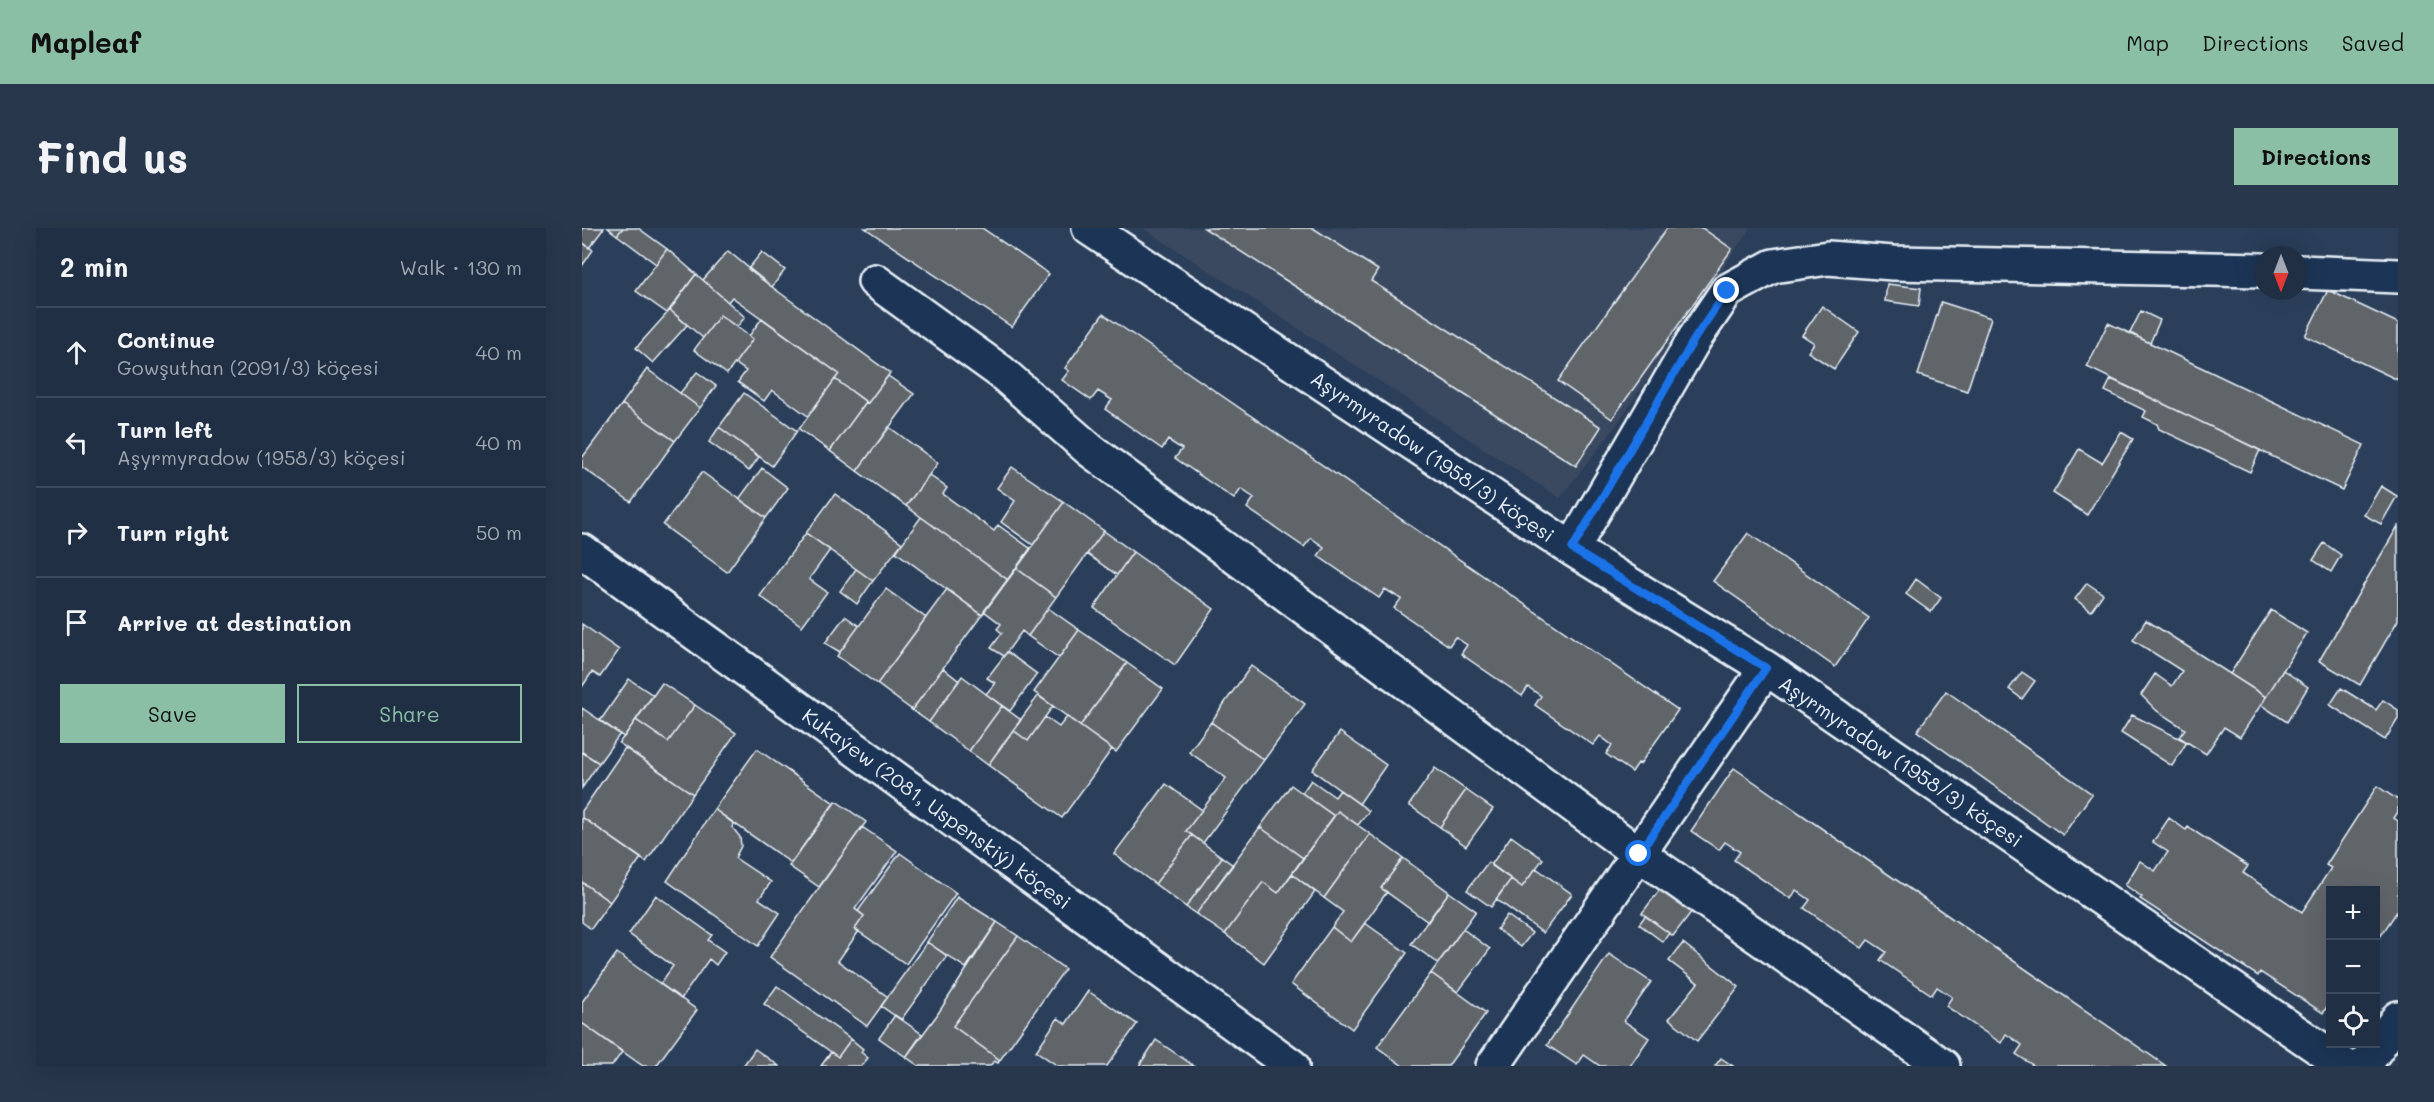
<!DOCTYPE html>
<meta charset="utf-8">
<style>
:root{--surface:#202f44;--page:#28374b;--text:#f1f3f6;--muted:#a2a9b2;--line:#3d4a5d;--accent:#8abfa5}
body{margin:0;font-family:Mali,sans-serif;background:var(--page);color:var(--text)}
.controls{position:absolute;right:18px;bottom:18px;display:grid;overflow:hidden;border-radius:0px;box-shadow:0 6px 24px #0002}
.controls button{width:54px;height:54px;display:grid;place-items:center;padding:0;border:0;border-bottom:2px solid var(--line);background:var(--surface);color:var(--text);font:30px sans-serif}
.compass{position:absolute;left:1672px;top:18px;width:54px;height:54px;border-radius:50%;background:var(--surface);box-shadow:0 6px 24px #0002;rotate:180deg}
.stop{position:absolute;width:18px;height:18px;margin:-14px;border:4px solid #1a73e8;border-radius:50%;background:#fff}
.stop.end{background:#1a73e8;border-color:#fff;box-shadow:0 2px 6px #0008}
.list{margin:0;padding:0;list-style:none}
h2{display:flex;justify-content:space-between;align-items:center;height:78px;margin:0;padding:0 24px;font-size:26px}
h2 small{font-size:20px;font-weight:400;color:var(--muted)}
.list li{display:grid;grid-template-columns:39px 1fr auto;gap:18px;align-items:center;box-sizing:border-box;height:90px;padding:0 24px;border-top:2px solid var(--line)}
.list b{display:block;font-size:22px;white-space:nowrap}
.list p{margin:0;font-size:20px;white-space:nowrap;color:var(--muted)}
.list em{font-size:20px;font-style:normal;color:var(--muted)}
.actions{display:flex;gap:12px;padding:18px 24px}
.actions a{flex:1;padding:14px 0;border:2px solid var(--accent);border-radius:0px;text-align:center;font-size:21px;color:var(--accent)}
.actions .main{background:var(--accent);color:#111}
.icon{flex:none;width:33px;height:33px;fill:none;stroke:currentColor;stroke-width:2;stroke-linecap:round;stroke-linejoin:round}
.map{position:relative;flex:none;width:1816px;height:838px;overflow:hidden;border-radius:0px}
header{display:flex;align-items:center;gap:36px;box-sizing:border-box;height:84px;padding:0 30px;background:var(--accent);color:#111}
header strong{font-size:28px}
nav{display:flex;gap:33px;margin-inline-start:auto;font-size:21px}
.intro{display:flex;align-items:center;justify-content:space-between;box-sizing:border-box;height:144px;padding:0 36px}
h1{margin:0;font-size:42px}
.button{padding:15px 27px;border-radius:0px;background:var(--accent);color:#111;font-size:21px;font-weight:700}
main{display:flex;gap:36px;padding:0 36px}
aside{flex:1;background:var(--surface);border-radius:0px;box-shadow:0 6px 24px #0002}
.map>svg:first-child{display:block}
.built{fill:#3b4a60}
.building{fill:#61656b;stroke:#e8f1f8;stroke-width:1.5}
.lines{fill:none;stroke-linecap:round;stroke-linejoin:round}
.minor-casing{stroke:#e8f1f8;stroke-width:38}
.minor{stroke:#1d3557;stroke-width:33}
.route{stroke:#1a73e8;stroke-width:8}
.labels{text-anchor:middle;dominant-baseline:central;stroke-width:5;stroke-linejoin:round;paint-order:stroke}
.street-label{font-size:20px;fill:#e8f1f8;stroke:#1d3557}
</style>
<header>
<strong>Mapleaf</strong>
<nav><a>Map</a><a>Directions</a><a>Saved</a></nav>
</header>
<div class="intro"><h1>Find us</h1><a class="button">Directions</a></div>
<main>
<aside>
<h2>2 min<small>Walk · 130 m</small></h2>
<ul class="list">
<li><svg class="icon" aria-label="ahead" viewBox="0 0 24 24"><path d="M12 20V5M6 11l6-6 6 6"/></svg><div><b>Continue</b><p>Gowşuthan (2091/3) köçesi</p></div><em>40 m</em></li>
<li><svg class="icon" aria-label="left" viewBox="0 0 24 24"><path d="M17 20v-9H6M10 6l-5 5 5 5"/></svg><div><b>Turn left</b><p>Aşyrmyradow (1958/3) köçesi</p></div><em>40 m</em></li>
<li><svg class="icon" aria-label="right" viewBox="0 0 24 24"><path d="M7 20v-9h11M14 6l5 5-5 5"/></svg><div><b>Turn right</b></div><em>50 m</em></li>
<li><svg class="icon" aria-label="arrive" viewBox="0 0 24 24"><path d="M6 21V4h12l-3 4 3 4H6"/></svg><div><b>Arrive at destination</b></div></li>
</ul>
<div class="actions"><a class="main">Save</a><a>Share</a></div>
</aside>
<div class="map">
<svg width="1816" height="838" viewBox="0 0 1816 838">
<rect width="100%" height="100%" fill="#2b3f5b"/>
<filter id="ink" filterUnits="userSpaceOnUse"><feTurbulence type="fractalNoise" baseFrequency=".0167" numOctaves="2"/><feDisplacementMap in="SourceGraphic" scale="12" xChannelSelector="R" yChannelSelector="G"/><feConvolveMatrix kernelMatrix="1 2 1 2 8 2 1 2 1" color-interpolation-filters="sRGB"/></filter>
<g filter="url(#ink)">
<path class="built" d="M 561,0 L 1168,0 L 1033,199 L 978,270 Z"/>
<path class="building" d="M 0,0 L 22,0 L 7,20 L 0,14 Z
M 26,0 L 41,0 L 35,7 Z
M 41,0 L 56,0 L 85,21 L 74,36 L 35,7 Z
M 283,0 L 400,0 L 467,46 L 430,99 Z
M 622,0 L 731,0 L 796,42 L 789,53 L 1019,199 L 994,238 Z
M 1085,0 L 1120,0 L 1150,21 L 1030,191 L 976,153 Z
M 0,14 L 11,22 L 0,38 Z
M 85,21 L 114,46 L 85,85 L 54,63 Z
M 146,23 L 190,59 L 308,145 L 286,175 L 253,151 L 257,146 L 150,69 L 146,74 L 121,52 Z
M 180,24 L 203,42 L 190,59 L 166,41 Z
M 114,46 L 163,89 L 155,99 L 138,87 L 121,110 L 88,82 Z
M 1305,56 L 1339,60 L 1337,78 L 1303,73 Z
M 1746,62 L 1816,95 L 1816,152 L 1723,108 Z
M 1359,74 L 1409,90 L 1385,163 L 1336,147 Z
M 1240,78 L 1277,104 L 1252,141 L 1226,124 L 1232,115 L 1220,107 Z
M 88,82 L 105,97 L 71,135 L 54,120 Z
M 1559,83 L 1578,92 L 1568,115 L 1548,105 Z
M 521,86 L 1096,482 L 1058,536 L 1056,535 L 1050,544 L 1024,526 L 1030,517 L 1018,508 L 1011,517 L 953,477 L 959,468 L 946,459 L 940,468 L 879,426 L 885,417 L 873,409 L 867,418 L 812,380 L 819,371 L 803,361 L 797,370 L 736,328 L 742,319 L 729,310 L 722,319 L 665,280 L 672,270 L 659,261 L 652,271 L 593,230 L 600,221 L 586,212 L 580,221 L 523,181 L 530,172 L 516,163 L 509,172 L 480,152 L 487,143 L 483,140 Z
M 138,87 L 171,111 L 145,146 L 112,122 Z
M 180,90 L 257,146 L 226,188 L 190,162 L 182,173 L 156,154 L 164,143 L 153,135 L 171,111 L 167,108 Z
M 1526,95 L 1782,217 L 1760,262 L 1505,139 Z
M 65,141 L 118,180 L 93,213 L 40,176 Z
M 115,144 L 134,158 L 118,180 L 98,165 Z
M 306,148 L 332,166 L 275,243 L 248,223 L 284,174 L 286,175 Z
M 253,151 L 284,174 L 248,223 L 217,201 Z
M 1529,151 L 1678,222 L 1668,244 L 1577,201 L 1575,196 L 1561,189 L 1564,183 L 1523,163 Z
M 162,165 L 215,203 L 190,238 L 137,199 Z
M 40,176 L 93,213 L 49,274 L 0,239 L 0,230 Z
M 137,199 L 177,229 L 167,243 L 127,214 Z
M 307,199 L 356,235 L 324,278 L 275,243 Z
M 1539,204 L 1551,211 L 1505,287 L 1471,265 L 1497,221 L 1520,235 Z
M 430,239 L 482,274 L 451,317 L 419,294 L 433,273 L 415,260 Z
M 180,240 L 206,260 L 184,290 L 157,271 Z
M 120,244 L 184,290 L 145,344 L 81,297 Z
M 347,247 L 365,260 L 361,266 L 412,303 L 416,297 L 449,321 L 426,352 L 324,278 Z
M 1799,258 L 1815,268 L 1799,296 L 1782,287 Z
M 253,266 L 320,315 L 291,353 L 224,305 Z
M 482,274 L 522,303 L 474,369 L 434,340 Z
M 339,289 L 426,352 L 400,387 L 314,324 Z
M 1816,298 L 1816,392 L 1778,457 L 1737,433 Z
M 522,303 L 551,324 L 535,347 L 505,326 Z
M 224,305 L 248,322 L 227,351 L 245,364 L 220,398 L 178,368 Z
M 1166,305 L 1287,390 L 1253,439 L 1131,353 Z
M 1742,315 L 1759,327 L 1749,344 L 1731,332 Z
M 551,324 L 632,381 L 593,437 L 512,380 Z
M 434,340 L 474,369 L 446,408 L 440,403 L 422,428 L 409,420 L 420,405 L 415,401 L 419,396 L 402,383 Z
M 274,341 L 291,353 L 275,376 L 258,363 Z
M 1334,351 L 1359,370 L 1349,384 L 1324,366 Z
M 1505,355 L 1521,366 L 1509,383 L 1493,371 Z
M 304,361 L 344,390 L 295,456 L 255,428 Z
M 365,361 L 400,387 L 330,482 L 295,456 Z
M 466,380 L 497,402 L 477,430 L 446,408 Z
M 1689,382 L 1725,405 L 1684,469 L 1648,446 Z
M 263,388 L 277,398 L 258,424 L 243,415 Z
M 1564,392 L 1684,469 L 1658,509 L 1642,499 L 1624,526 L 1597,509 L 1603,501 L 1575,483 L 1559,467 L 1573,446 L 1590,458 L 1600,443 L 1551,412 Z
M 0,396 L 37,422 L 18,449 L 10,444 L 0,459 Z
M 497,402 L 545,435 L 498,498 L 452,464 Z
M 425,424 L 455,446 L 428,483 L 404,466 L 413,455 L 405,450 Z
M 545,435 L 581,461 L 534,524 L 498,498 Z
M 669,438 L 723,476 L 682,532 L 629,494 Z
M 361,440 L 377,453 L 347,494 L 330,482 Z
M 1701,442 L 1726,459 L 1705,494 L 1679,477 Z
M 1440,444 L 1453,453 L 1440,471 L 1427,461 Z
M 380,448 L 420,478 L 387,523 L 347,494 Z
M 47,451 L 71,467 L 42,509 L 18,493 Z
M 80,455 L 113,477 L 86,514 L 54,492 Z
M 1759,460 L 1794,482 L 1801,472 L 1816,482 L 1816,491 L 1803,512 L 1748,477 Z
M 1364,463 L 1510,566 L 1481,607 L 1335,503 Z
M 456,468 L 471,478 L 446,513 L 431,502 Z
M 113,477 L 154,505 L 111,566 L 37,515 L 54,492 L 86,514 Z
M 420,478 L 439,492 L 406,537 L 387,523 Z
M 0,480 L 38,506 L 17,535 L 0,524 Z
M 1550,487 L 1605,514 L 1590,538 L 1539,505 Z
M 463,489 L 477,499 L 485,489 L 530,521 L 480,590 L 406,537 L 431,502 L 446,513 Z
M 629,494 L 682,532 L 621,615 L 604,603 L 644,550 L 607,524 Z
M 758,504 L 804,537 L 777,576 L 730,542 Z
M 43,520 L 111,566 L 64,634 L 0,589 L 0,583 Z
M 175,521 L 252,575 L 209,635 L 132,581 Z
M 0,524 L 17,535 L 0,560 Z
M 853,540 L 884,562 L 858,599 L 827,577 Z
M 1152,540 L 1584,838 L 1452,838 L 1434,826 L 1440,817 L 1424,806 L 1419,815 L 1364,778 L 1370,769 L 1355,759 L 1350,767 L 1298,732 L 1304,724 L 1286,712 L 1280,720 L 1222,680 L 1228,672 L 1214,662 L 1209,671 L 1152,632 L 1158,624 L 1143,614 L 1137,622 L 1109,603 Z
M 729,552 L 753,569 L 758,562 L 787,583 L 776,597 L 756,583 L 752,588 L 720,565 Z
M 584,556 L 620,582 L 604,603 L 610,607 L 573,656 L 532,626 Z
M 709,557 L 752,588 L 721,630 L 678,599 Z
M 1795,558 L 1816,572 L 1816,584 L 1812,590 L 1816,593 L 1816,682 L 1794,715 L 1794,662 L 1748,662 L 1748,774 L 1741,785 L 1678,744 L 1676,748 L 1558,671 L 1560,669 L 1543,657 L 1558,633 L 1573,643 L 1586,624 L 1571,614 L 1587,590 L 1604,602 L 1606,599 L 1666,638 L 1661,645 L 1720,684 L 1749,640 L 1744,637 Z
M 884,562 L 911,581 L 884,618 L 858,599 Z
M 254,573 L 284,594 L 237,659 L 207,638 Z
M 132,581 L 152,596 L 150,599 L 158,609 L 159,618 L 153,630 L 189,654 L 177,671 L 198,685 L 176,718 L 85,653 Z
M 756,583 L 788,606 L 742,670 L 710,646 Z
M 0,589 L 59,630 L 28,674 L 0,654 Z
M 280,599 L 315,623 L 273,681 L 282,688 L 273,701 L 277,703 L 256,733 L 306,769 L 285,798 L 188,729 Z
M 678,599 L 721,630 L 696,665 L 681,654 L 643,706 L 614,686 Z
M 788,606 L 821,630 L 799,660 L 805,664 L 769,714 L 750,699 L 761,684 L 742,670 Z
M 610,607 L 640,629 L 604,679 L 573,656 Z
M 929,608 L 961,631 L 940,659 L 909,637 Z
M 318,625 L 374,665 L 324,736 L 273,701 L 282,688 L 276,683 Z
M 640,629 L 651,637 L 614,686 L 604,679 Z
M 821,630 L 867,664 L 846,694 L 799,660 Z
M 906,634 L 929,651 L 909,679 L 885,662 Z
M 954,640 L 990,666 L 961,705 L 914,671 L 929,651 L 940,659 Z
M 710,646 L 733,664 L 682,735 L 643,706 L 681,654 L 696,665 Z
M 0,654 L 28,674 L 9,701 L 0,694 Z
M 1079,660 L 1110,683 L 1091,708 L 1060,685 Z
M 867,664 L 894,683 L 856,735 L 829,716 Z
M 74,667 L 130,707 L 126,712 L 143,724 L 134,737 L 127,731 L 99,771 L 78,756 L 91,738 L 47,706 Z
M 375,669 L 415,694 L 384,740 L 345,714 Z
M 925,687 L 950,705 L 939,719 L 915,701 Z
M 1063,688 L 1087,705 L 1081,714 L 1057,696 Z
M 415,694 L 436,708 L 371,798 L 418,832 L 416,835 L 412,833 L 408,838 L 337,838 L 324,829 L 355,787 Z
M 783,695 L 825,725 L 770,801 L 709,756 L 750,699 L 769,714 Z
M 881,701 L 908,721 L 876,764 L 849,745 Z
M 436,708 L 483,741 L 418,832 L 371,798 Z
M 345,714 L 365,728 L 319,792 L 299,778 Z
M 1101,715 L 1157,759 L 1115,813 L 1087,791 L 1116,755 L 1087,733 Z
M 35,725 L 115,782 L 74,838 L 61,838 L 0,795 L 0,774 Z
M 1027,726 L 1069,754 L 1042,793 L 1067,810 L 1048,838 L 1018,838 L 1002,827 L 995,837 L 965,817 Z
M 849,745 L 904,785 L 866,838 L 821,838 L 795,819 Z
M 195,758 L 269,811 L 256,829 L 182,776 Z
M 506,763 L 555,796 L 525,838 L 476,838 L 454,823 L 476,790 L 484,796 Z
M 313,787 L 340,806 L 324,829 L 297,810 Z
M 0,795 L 40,824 L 30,838 L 0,838 Z
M 269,811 L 281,821 L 279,824 L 286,830 L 279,838 L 239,838 L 249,824 L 256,829 Z
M 574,812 L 612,838 L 557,838 Z
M 173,821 L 197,838 L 161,838 Z
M 1139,830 L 1151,838 L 1133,838 Z"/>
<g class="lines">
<g class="minor-casing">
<path id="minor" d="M 507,0 L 990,321 L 1184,440 L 1763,838
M 1717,44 L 1816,48
M 293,53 L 419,144 L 508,222 L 1057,626 L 1361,838
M 990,321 L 1113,110 L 1145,63 L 1191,38 L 1246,30 L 1311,35 L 1681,42
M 0,323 L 710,838
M 911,838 L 1184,440
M 1782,838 L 1816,790"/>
</g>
<use href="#minor" class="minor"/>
</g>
</g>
<g class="lines" filter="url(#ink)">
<path class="route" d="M 1057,626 L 1184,440 L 990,321 L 1113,110 L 1145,63"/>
</g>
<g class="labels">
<g class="street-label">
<text transform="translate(851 228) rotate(34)">Aşyrmyradow (1958/3) köçesi</text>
<text transform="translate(1319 533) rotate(34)">Aşyrmyradow (1958/3) köçesi</text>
<text transform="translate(355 580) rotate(36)">Kukaýew (2081, Uspenskiý) köçesi</text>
</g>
</g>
</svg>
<div class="controls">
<button>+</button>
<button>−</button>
<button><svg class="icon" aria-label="locate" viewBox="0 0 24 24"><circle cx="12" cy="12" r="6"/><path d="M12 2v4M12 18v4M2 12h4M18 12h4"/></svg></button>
</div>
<svg class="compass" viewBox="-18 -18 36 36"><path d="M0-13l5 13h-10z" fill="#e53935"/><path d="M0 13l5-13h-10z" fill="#a2a9b2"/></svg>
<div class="stop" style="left:1057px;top:626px"></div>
<div class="stop end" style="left:1145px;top:63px"></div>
</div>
</main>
